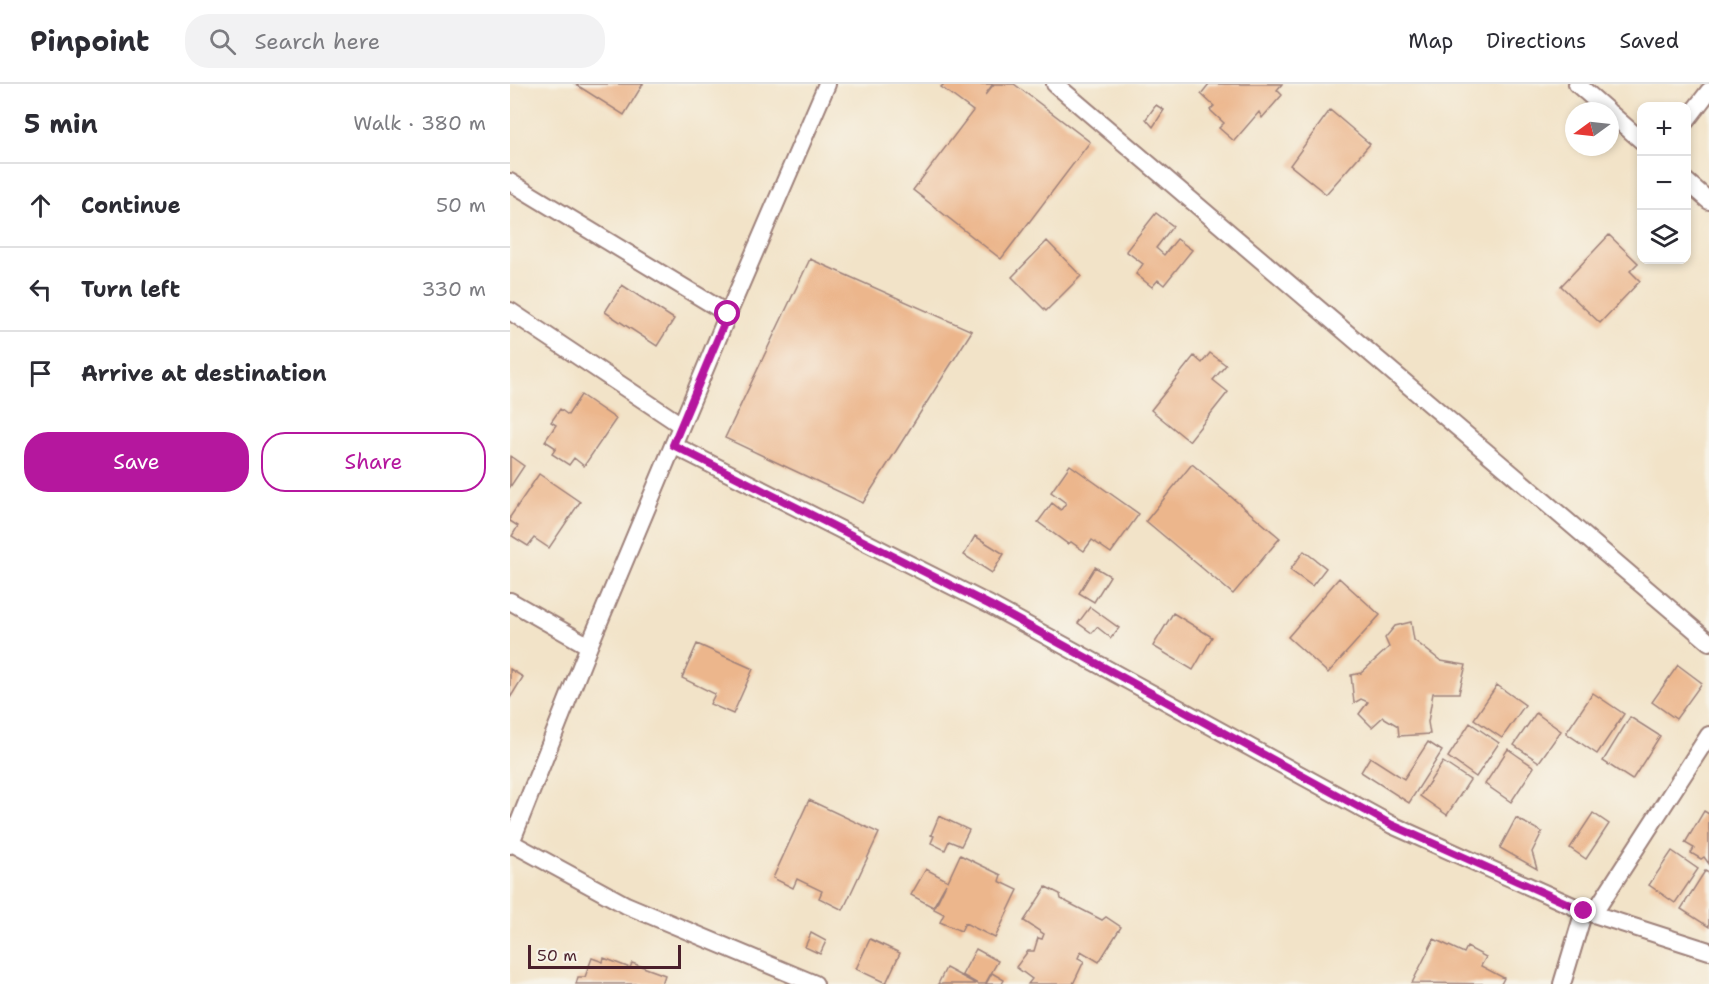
<!DOCTYPE html>
<meta charset="utf-8">
<style>
:root{--surface:#fff;--page:#f2f2f3;--text:#2b2b33;--muted:#7c7c81;--line:#e1e1e2;--accent:#b5179e}
body{margin:0;font-family:"Shantell Sans",sans-serif;background:var(--page);color:var(--text)}
.controls{position:absolute;right:18px;top:18px;display:grid;overflow:hidden;border-radius:12px;box-shadow:0 3px 9px #0003}
.controls button{width:54px;height:54px;display:grid;place-items:center;padding:0;border:0;border-bottom:2px solid var(--line);background:var(--surface);color:var(--text);font:30px sans-serif}
.compass{position:absolute;left:1055px;top:18px;width:54px;height:54px;border-radius:50%;background:var(--surface);box-shadow:0 3px 9px #0003;rotate:255deg}
.scale{position:absolute;left:18px;bottom:15px;width:153px;box-sizing:border-box;padding-left:6px;border:3px solid #4a1f2b;border-top:0;font-size:16px;line-height:21px;white-space:nowrap;color:#4a1f2b;-webkit-text-stroke:4px #f7f3e8;paint-order:stroke}
.stop{position:absolute;width:18px;height:18px;margin:-14px;border:4px solid #b5179e;border-radius:50%;background:#fff}
.stop.end{background:#b5179e;border-color:#fff;box-shadow:0 2px 6px #0008}
.list{margin:0;padding:0;list-style:none}
h2{display:flex;justify-content:space-between;align-items:center;height:78px;margin:0;padding:0 24px;font-size:26px}
h2 small{font-size:20px;font-weight:400;color:var(--muted)}
.list li{display:grid;grid-template-columns:39px 1fr auto;gap:18px;align-items:center;box-sizing:border-box;height:84px;padding:0 24px;border-top:2px solid var(--line)}
.list b{display:block;font-size:22px;white-space:nowrap}
.list em{font-size:20px;font-style:normal;color:var(--muted)}
.actions{display:flex;gap:12px;padding:18px 24px}
.actions a{flex:1;padding:14px 0;border:2px solid var(--accent);border-radius:24px;text-align:center;font-size:21px;color:var(--accent)}
.actions .main{background:var(--accent);color:#fff}
.icon{flex:none;width:33px;height:33px;fill:none;stroke:currentColor;stroke-width:2;stroke-linecap:round;stroke-linejoin:round}
.map{position:relative;flex:none;width:1199px;height:900px;overflow:hidden}
header{display:flex;align-items:center;gap:36px;box-sizing:border-box;height:84px;padding:0 30px;background:var(--surface);border-bottom:2px solid var(--line)}
header strong{font-size:28px}
nav{display:flex;gap:33px;margin-inline-start:auto;font-size:21px}
.search{width:420px;height:54px;background:var(--page);display:flex;align-items:center;gap:15px;box-sizing:border-box;padding:0 21px;border-radius:24px;color:var(--muted);font-size:22px}
main{display:flex}
aside{flex:1;background:var(--surface)}
.map>svg:first-child{display:block}
.building{fill:#ecb68c}
.lines{fill:none;stroke-linecap:round;stroke-linejoin:round}
.street-casing{stroke:#9e817a;stroke-width:20}
.street{stroke:#fff;stroke-width:16}
.route{stroke:#b5179e;stroke-width:8}
</style>
<header>
<strong>Pinpoint</strong>
<div class="search"><svg class="icon" aria-label="search" viewBox="0 0 24 24"><circle cx="10" cy="10" r="6"/><path d="M15 15l6 6"/></svg>Search here</div>
<nav><a>Map</a><a>Directions</a><a>Saved</a></nav>
</header>
<main>
<aside>
<h2>5 min<small>Walk · 380 m</small></h2>
<ul class="list">
<li><svg class="icon" aria-label="ahead" viewBox="0 0 24 24"><path d="M12 20V5M6 11l6-6 6 6"/></svg><div><b>Continue</b></div><em>50 m</em></li>
<li><svg class="icon" aria-label="left" viewBox="0 0 24 24"><path d="M17 20v-9H6M10 6l-5 5 5 5"/></svg><div><b>Turn left</b></div><em>330 m</em></li>
<li><svg class="icon" aria-label="arrive" viewBox="0 0 24 24"><path d="M6 21V4h12l-3 4 3 4H6"/></svg><div><b>Arrive at destination</b></div></li>
</ul>
<div class="actions"><a class="main">Save</a><a>Share</a></div>
</aside>
<div class="map">
<svg width="1199" height="900" viewBox="0 0 1199 900">
<rect width="100%" height="100%" fill="#f7f3e8"/>
<filter id="ink" filterUnits="userSpaceOnUse"><feTurbulence type="fractalNoise" baseFrequency=".0167" numOctaves="2"/><feDisplacementMap in="SourceGraphic" scale="12" xChannelSelector="R" yChannelSelector="G"/><feConvolveMatrix kernelMatrix="1 2 1 2 8 2 1 2 1" color-interpolation-filters="sRGB"/></filter>
<filter id="wash" filterUnits="userSpaceOnUse"><feTurbulence type="fractalNoise" baseFrequency=".008" numOctaves="4" result="noise"/><feDisplacementMap in="SourceGraphic" scale="24" xChannelSelector="R" yChannelSelector="G"/><feGaussianBlur stdDeviation="1.35" result="paint"/><feColorMatrix in="noise" values="0 0 0 0 0 0 0 0 0 0 0 0 0 0 0 0 0 1.4 0 .05"/><feComposite in="paint" operator="in"/></filter>
<g filter="url(#wash)">
<rect width="100%" height="100%" fill="#f2e3c8"/>
<g id="blocks">
<path class="building" d="M 65,0 L 133,0 L 114,31 Z
M 434,0 L 483,0 L 475,11 L 484,0 L 504,0 L 580,58 L 491,175 L 403,106 L 463,27 L 431,3 Z
M 699,0 L 772,0 L 767,6 L 772,11 L 752,34 L 749,28 L 724,57 L 709,44 L 714,39 L 700,26 L 704,22 L 691,10 Z
M 646,21 L 654,26 L 643,43 L 636,35 Z
M 820,26 L 860,60 L 816,110 L 780,81 Z
M 646,129 L 663,142 L 646,164 L 654,171 L 667,155 L 682,166 L 654,201 L 648,196 L 642,203 L 626,190 L 633,180 L 616,167 Z
M 1099,151 L 1128,179 L 1120,187 L 1130,197 L 1090,239 L 1051,202 Z
M 537,157 L 571,192 L 536,227 L 502,193 Z
M 300,175 L 462,247 L 353,419 L 215,354 Z
M 112,201 L 164,235 L 147,262 L 95,228 Z
M 700,269 L 716,281 L 703,296 L 718,308 L 679,357 L 641,326 L 684,272 L 692,279 Z
M 71,311 L 106,335 L 74,382 L 64,374 L 59,381 L 42,370 L 46,364 L 35,357 L 46,341 L 41,338 L 50,325 L 58,331 Z
M 0,372 L 14,382 L 0,403 Z
M 682,380 L 770,454 L 723,510 L 636,437 Z
M 560,381 L 629,430 L 601,469 L 582,456 L 574,467 L 561,458 L 558,460 L 528,438 L 542,419 L 551,426 L 556,419 L 541,408 Z
M 29,390 L 70,418 L 39,464 L 24,454 L 18,462 L 2,452 L 8,442 L 0,437 L 0,433 Z
M 465,452 L 494,470 L 482,489 L 454,471 Z
M 794,467 L 816,484 L 802,502 L 780,486 Z
M 585,483 L 600,492 L 584,518 L 569,509 Z
M 829,494 L 870,531 L 818,589 L 778,553 Z
M 580,523 L 609,544 L 601,554 L 587,543 L 582,549 L 568,539 Z
M 663,529 L 702,553 L 683,586 L 643,562 Z
M 901,538 L 904,556 L 931,577 L 956,581 L 949,609 L 923,609 L 918,638 L 920,650 L 889,652 L 888,642 L 873,633 L 862,643 L 849,630 L 858,618 L 851,615 L 844,619 L 841,591 L 851,589 L 879,563 L 875,554 L 885,542 Z
M 187,560 L 243,585 L 223,630 L 200,620 L 205,610 L 172,594 Z
M 1168,581 L 1192,599 L 1166,635 L 1142,618 Z
M 0,585 L 13,593 L 0,614 Z
M 987,601 L 1015,621 L 992,654 L 964,635 Z
M 1083,609 L 1114,630 L 1087,670 L 1056,649 Z
M 1026,629 L 1051,647 L 1029,678 L 1004,661 Z
M 1120,633 L 1150,652 L 1122,696 L 1093,677 Z
M 960,639 L 989,659 L 966,693 L 938,673 Z
M 918,658 L 932,667 L 899,719 L 851,688 L 860,673 L 894,695 Z
M 998,665 L 1024,683 L 1001,718 L 975,700 Z
M 933,678 L 960,696 L 937,731 L 910,712 Z
M 299,716 L 369,749 L 333,826 L 309,814 L 312,807 L 287,795 L 283,804 L 263,794 Z
M 1194,727 L 1199,730 L 1199,780 L 1194,773 L 1191,775 L 1181,769 L 1184,764 L 1175,759 Z
M 1083,729 L 1099,740 L 1076,775 L 1060,764 Z
M 429,732 L 459,746 L 451,762 L 439,757 L 435,766 L 421,759 L 424,752 L 421,751 Z
M 1006,734 L 1032,748 L 1022,768 L 1027,785 L 990,764 Z
M 1162,767 L 1188,785 L 1165,819 L 1139,801 Z
M 450,771 L 491,791 L 489,797 L 508,806 L 485,854 L 455,839 L 451,847 L 430,838 L 434,830 L 424,825 L 436,800 L 423,823 L 401,811 L 416,785 L 438,797 Z
M 1195,787 L 1199,789 L 1199,843 L 1171,825 Z
M 536,803 L 550,810 L 551,815 L 592,836 L 596,833 L 611,843 L 589,878 L 571,867 L 568,874 L 574,877 L 563,900 L 518,900 L 522,895 L 506,883 L 518,867 L 524,867 L 528,854 L 532,855 L 534,850 L 514,837 Z
M 301,849 L 316,857 L 310,870 L 295,863 Z
M 360,855 L 390,869 L 376,899 L 346,885 Z
M 924,855 L 954,869 L 957,863 L 976,873 L 971,882 L 994,894 L 991,900 L 902,899 Z
M 466,865 L 488,877 L 475,900 L 468,900 L 452,891 Z
M 82,874 L 93,878 L 94,874 L 120,884 L 122,879 L 155,891 L 152,900 L 66,900 L 68,893 L 75,893 Z
M 436,884 L 466,900 L 428,900 Z
M 482,889 L 494,896 L 492,900 L 476,900 Z"/>
</g>
</g>
<g filter="url(#ink)">
<use href="#blocks" fill-opacity="0" stroke="#9e817a" stroke-width="1.5"/>
<g class="lines">
<g class="street-casing">
<path id="street" d="M 545,0 L 1199,558
M 1067,0 L 1098,27
M 1100,29 L 1132,57
M 1176,37 L 1199,7
M 1176,97 L 1199,117
M 0,98 L 218,230
M 0,227 L 171,341
M 163,361 L 480,521 L 882,741 L 1074,827 L 1199,867
M 0,517 L 79,562
M 0,758 L 116,821 L 305,900
M 0,761 L 79,562 L 218,230 L 317,0
M 1084,829 L 1199,651
M 1052,900 L 1074,827"/>
</g>
<use href="#street" class="street"/>
</g>
</g>
<g class="lines" filter="url(#ink)">
<path class="route" d="M 218,230 L 163,361 L 480,521 L 882,741 L 1074,827"/>
</g>
</svg>
<div class="controls">
<button>+</button>
<button>−</button>
<button><svg class="icon" aria-label="layers" viewBox="0 0 24 24"><path d="M12 4l9 5-9 5-9-5zM3 14l9 5 9-5"/></svg></button>
</div>
<svg class="compass" viewBox="-18 -18 36 36"><path d="M0-13l5 13h-10z" fill="#e53935"/><path d="M0 13l5-13h-10z" fill="#7c7c81"/></svg>
<div class="scale">50 m</div>
<div class="stop" style="left:218px;top:230px"></div>
<div class="stop end" style="left:1074px;top:827px"></div>
</div>
</main>
